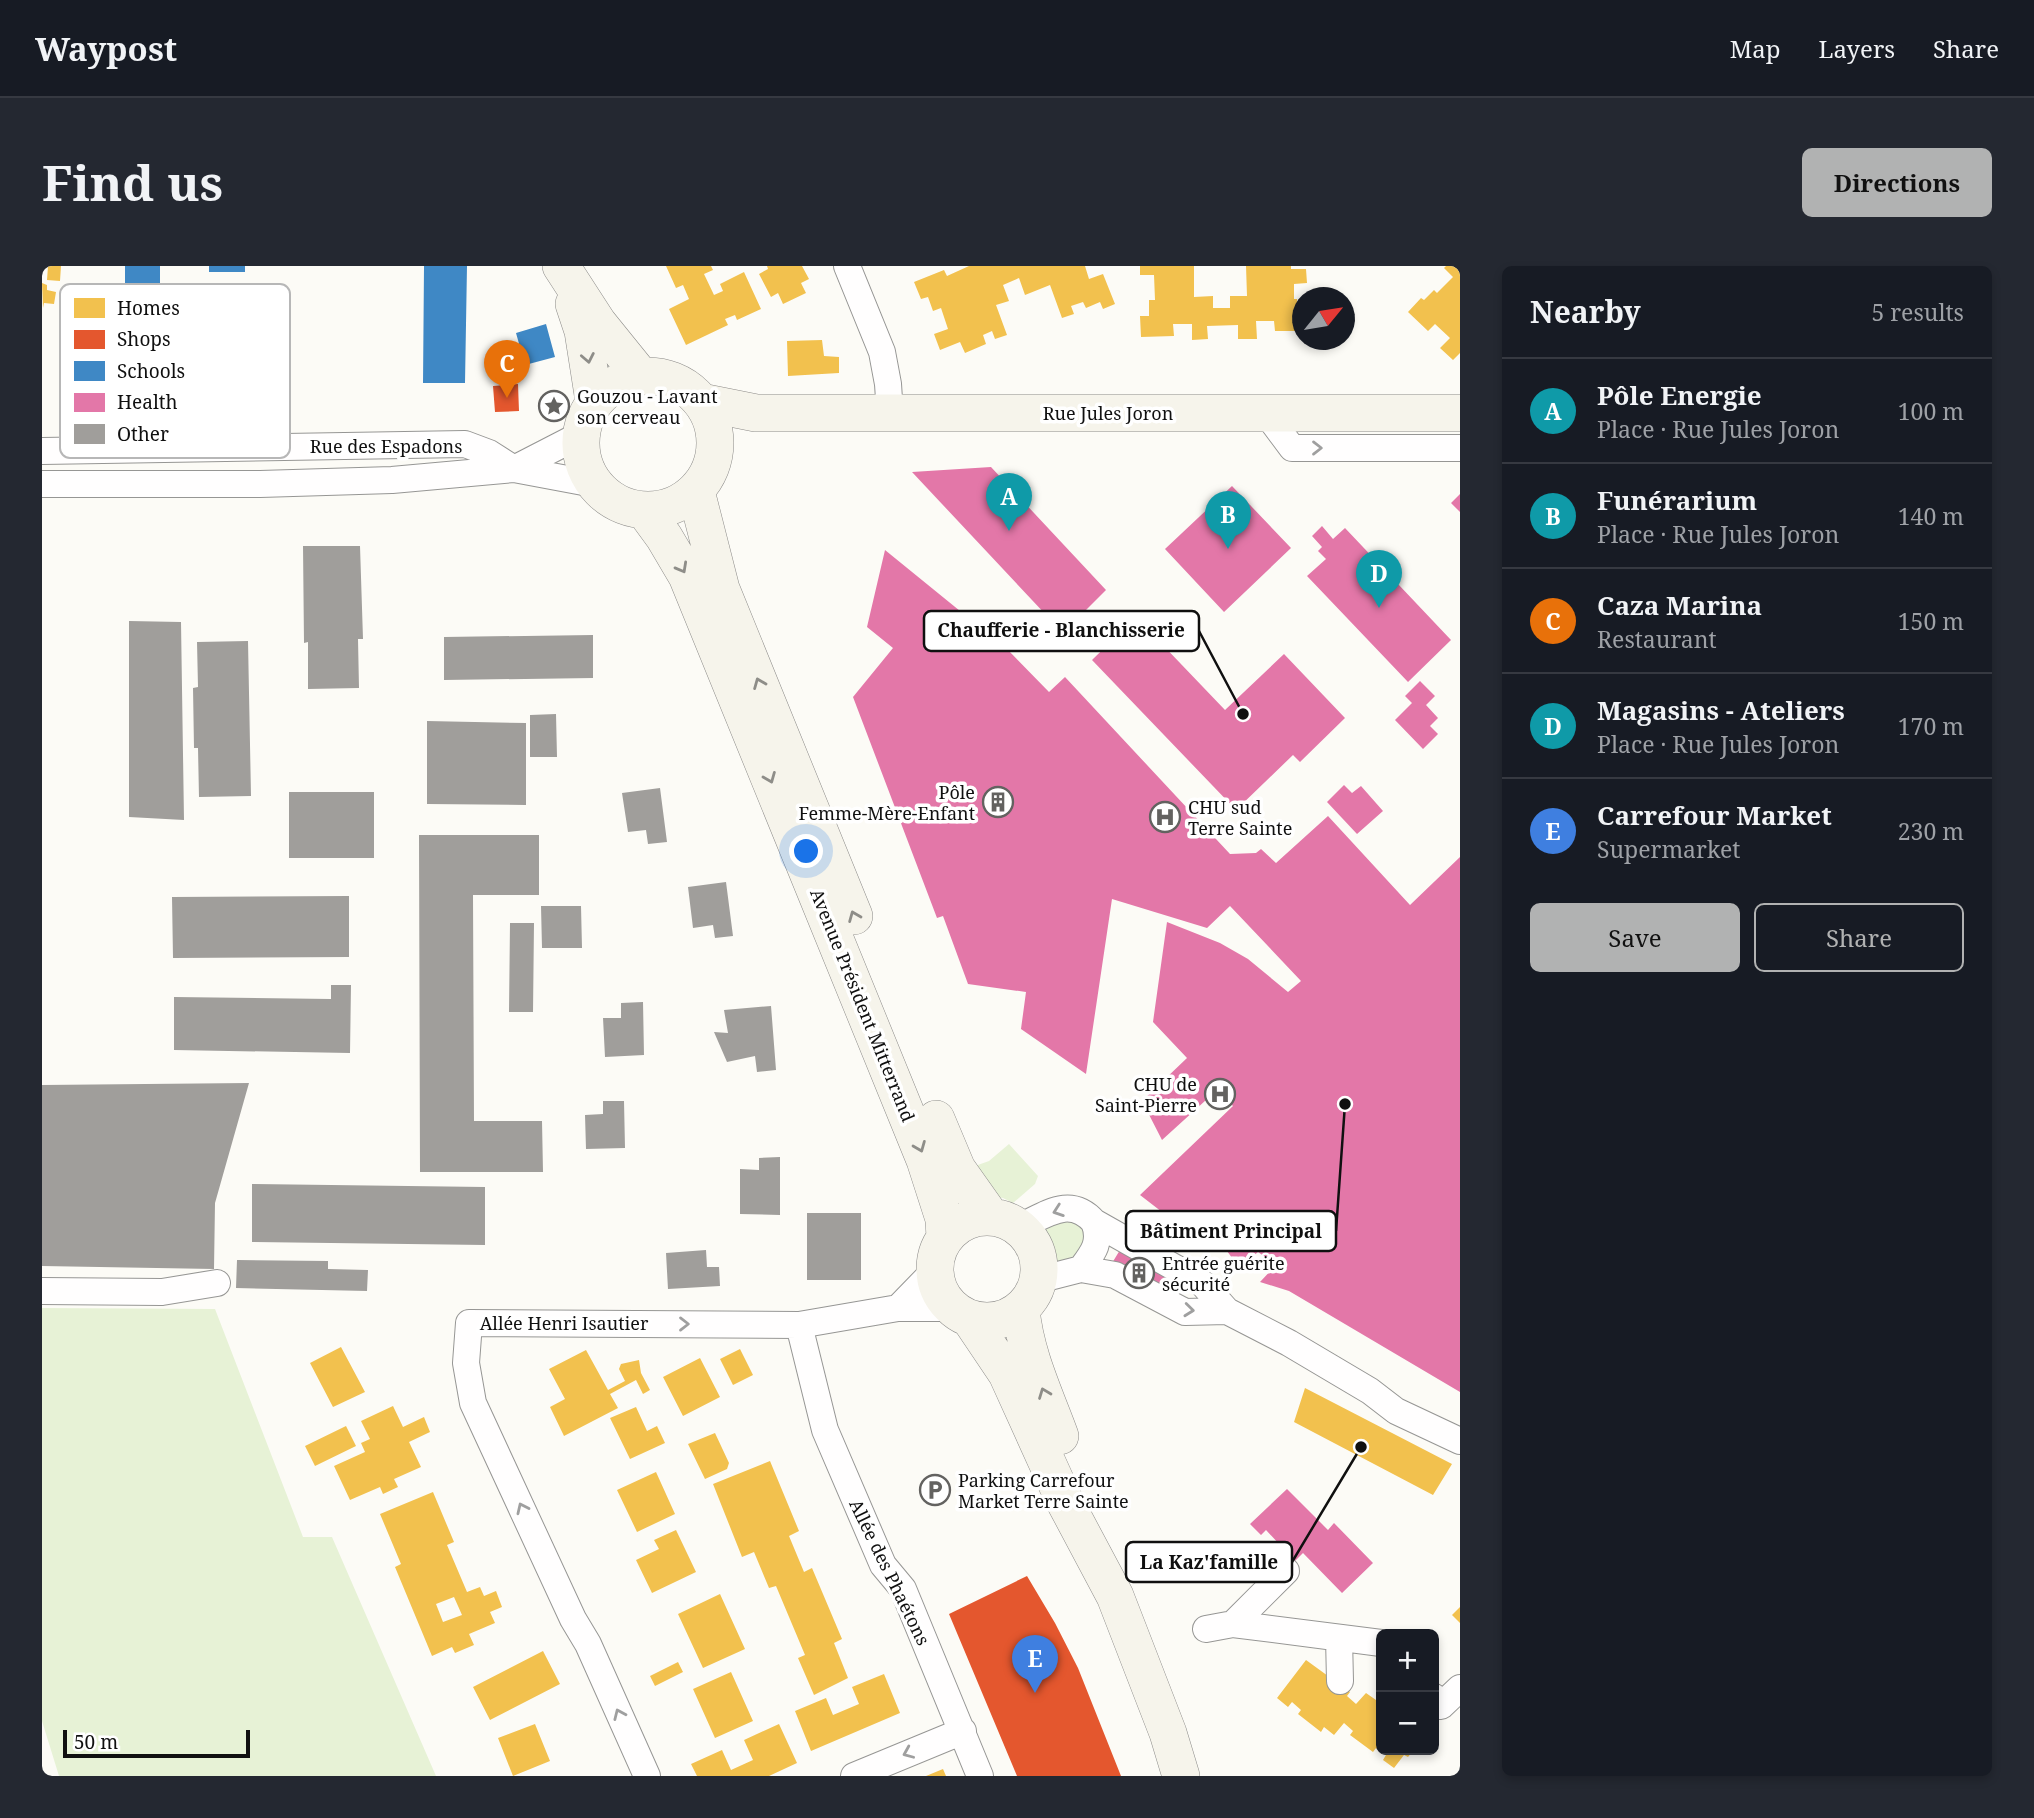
<!DOCTYPE html>
<meta charset="utf-8">
<style>
:root{--surface:#171b24;--page:#242831;--text:#f1f3f6;--muted:#9ea1a6;--line:#363941;--accent:#b1b2b2}
body{margin:0;font-family:"Noto Serif",serif;background:var(--page);color:var(--text)}
.controls{position:absolute;right:21px;bottom:21px;display:grid;overflow:hidden;border-radius:10px;box-shadow:0 4px 10px #0003}
.controls button{width:63px;height:63px;display:grid;place-items:center;padding:0;border:0;border-bottom:2px solid var(--line);background:var(--surface);color:var(--text);font:35px sans-serif}
.compass{position:absolute;left:1250px;top:21px;width:63px;height:63px;border-radius:50%;background:var(--surface);box-shadow:0 4px 10px #0003;rotate:60deg}
.scale{position:absolute;left:21px;bottom:18px;width:187px;box-sizing:border-box;padding-left:7px;border:4px solid #101010;border-top:0;font-size:19px;line-height:24px;white-space:nowrap;color:#101010;-webkit-text-stroke:5px #fff;paint-order:stroke}
.you{position:absolute;left:765px;top:586px;width:24px;height:24px;margin:-18px;border:5px solid #fff;border-radius:50%;background:#1a73e8;box-shadow:0 0 0 10px #1a73e833}
.badge{display:grid;place-items:center;width:46px;height:46px;border-radius:50%;background:var(--accent);color:#fff;font-size:23px;font-weight:700}
.pin{position:absolute;translate:-50% -58px;filter:drop-shadow(0 2px 4px #0008)}
.pin::after{content:'';position:absolute;top:37px;width:24px;height:21px;background:inherit;clip-path:polygon(0 0,100% 0,50% 100%)}
.list{margin:0;padding:0;list-style:none}
h2{display:flex;justify-content:space-between;align-items:center;height:91px;margin:0;padding:0 28px;font-size:30px}
h2 small{font-size:23px;font-weight:400;color:var(--muted)}
.list li{display:grid;grid-template-columns:46px 1fr auto;gap:21px;align-items:center;box-sizing:border-box;height:105px;padding:0 28px;border-top:2px solid var(--line)}
.list b{display:block;font-size:26px;white-space:nowrap}
.list p{margin:0;font-size:23px;white-space:nowrap;color:var(--muted)}
.list em{font-size:23px;font-style:normal;color:var(--muted)}
.actions{display:flex;gap:14px;padding:21px 28px}
.actions a{flex:1;padding:16px 0;border:2px solid var(--accent);border-radius:10px;text-align:center;font-size:24px;color:var(--accent)}
.actions .main{background:var(--accent);color:#111}
.map{position:relative;flex:none;width:1418px;height:1510px;overflow:hidden;border-radius:10px}
header{display:flex;align-items:center;gap:42px;box-sizing:border-box;height:98px;padding:0 35px;background:var(--surface);border-bottom:2px solid var(--line)}
header strong{font-size:33px}
nav{display:flex;gap:38px;margin-inline-start:auto;font-size:24px}
.intro{display:flex;align-items:center;justify-content:space-between;box-sizing:border-box;height:168px;padding:0 42px}
h1{margin:0;font-size:49px}
.button{padding:18px 32px;border-radius:10px;background:var(--accent);color:#111;font-size:24px;font-weight:700}
main{display:flex;gap:42px;padding:0 42px}
aside{flex:1;background:var(--surface);border-radius:10px;box-shadow:0 4px 10px #0003}
.map>svg:first-child{display:block}
.green{fill:#e7f2d6}
.homes{fill:#f2c14e;fill-rule:evenodd}
.shops{fill:#e4572e}
.schools{fill:#3f88c5}
.health{fill:#e377a8}
.building{fill:#a09e9b}
.lines{fill:none;stroke-linecap:round;stroke-linejoin:round}
.street-casing{stroke:#969694;stroke-width:28}
.secondary-casing{stroke:#8d8c8a;stroke-width:38}
.street{stroke:#fffefe;stroke-width:26}
.secondary{stroke:#f6f4eb;stroke-width:37}
.oneway{stroke:#8e8d88}
.oneway2{stroke:#9f9f9f}
.labels{text-anchor:middle;dominant-baseline:central;stroke-width:7;stroke-linejoin:round;paint-order:stroke}
.poi-label{font-size:18px;fill:#101010;stroke:#fff;text-anchor:start}
.street-label{font-size:18px;fill:#101010;stroke:#fff}
.key{fill:#fff;stroke:#b7b7b7;stroke-width:2}
.key-label{font-size:19px;fill:#101010}
.leader{fill:none;stroke:#101010;stroke-width:2.5}
.callout-dot{fill:#101010;stroke:#fff;stroke-width:2.5}
.callout{fill:#fff;stroke:#101010;stroke-width:2.5}
.callout-label{font-size:19px;text-anchor:middle;font-weight:bold;fill:#101010}
</style>
<header>
<strong>Waypost</strong>
<nav><a>Map</a><a>Layers</a><a>Share</a></nav>
</header>
<div class="intro"><h1>Find us</h1><a class="button">Directions</a></div>
<main>
<div class="map">
<svg width="1418" height="1510" viewBox="0 0 1418 1510">
<rect width="100%" height="100%" fill="#fcfbf6"/>
<path class="green" d="M 967,878 L 996,910 L 993,918 L 971,937 L 961,932 L 948,930 L 933,900 L 947,895 Z
M 1031,953 L 1045,966 L 1039,989 L 1015,997 L 1005,967 L 1000,961 Z
M 0,1042 L 173,1043 L 261,1271 L 290,1271 L 394,1510 L 17,1510 L 0,1455 Z"/>
<path class="homes" d="M 6,0 L 19,0 L 18,15 L 5,14 Z
M 624,0 L 669,0 L 671,4 L 662,8 L 672,29 L 681,25 L 678,18 L 702,6 L 719,43 L 695,54 L 693,49 L 683,53 L 686,59 L 644,79 L 627,43 L 647,33 L 641,19 L 634,22 Z
M 725,0 L 760,0 L 767,13 L 759,17 L 764,27 L 741,38 L 736,27 L 729,31 L 717,8 L 726,3 Z
M 927,0 L 1043,0 L 1047,13 L 1061,8 L 1073,38 L 1061,43 L 1058,36 L 1044,42 L 1041,36 L 1029,40 L 1032,48 L 1020,52 L 1008,19 L 983,29 L 977,12 L 961,19 L 967,35 L 954,39 L 965,69 L 953,73 L 950,65 L 941,69 L 944,78 L 923,87 L 918,76 L 898,84 L 892,68 L 906,63 L 899,42 L 891,45 L 886,31 L 879,33 L 872,16 L 902,4 L 905,10 Z
M 1098,0 L 1152,0 L 1152,31 L 1171,30 L 1171,42 L 1188,42 L 1188,30 L 1205,30 L 1204,0 L 1249,0 L 1249,3 L 1264,3 L 1265,17 L 1252,18 L 1252,33 L 1255,33 L 1256,47 L 1260,46 L 1260,65 L 1233,65 L 1232,55 L 1214,55 L 1215,73 L 1196,73 L 1196,59 L 1165,60 L 1166,73 L 1150,74 L 1150,58 L 1131,58 L 1132,70 L 1099,71 L 1098,50 L 1107,50 L 1107,34 L 1113,34 L 1112,9 L 1098,9 Z
M 1404,0 L 1418,0 L 1418,87 L 1411,94 L 1398,82 L 1408,72 L 1393,58 L 1386,65 L 1366,46 L 1379,32 L 1382,34 L 1392,24 L 1395,27 L 1411,11 L 1402,2 Z
M 0,17 L 5,19 L 5,24 L 14,26 L 12,38 L 2,37 L 1,42 Z
M 780,74 L 782,90 L 797,91 L 797,107 L 746,110 L 745,75 Z
M 299,1081 L 323,1126 L 291,1141 L 268,1097 Z
M 698,1083 L 711,1109 L 691,1119 L 678,1093 Z
M 544,1084 L 566,1124 L 583,1115 L 577,1103 L 579,1098 L 597,1094 L 599,1107 L 608,1124 L 601,1128 L 594,1114 L 568,1128 L 576,1142 L 522,1170 L 508,1141 L 523,1133 L 507,1103 Z
M 658,1092 L 678,1131 L 641,1150 L 621,1111 Z
M 1263,1122 L 1410,1198 L 1391,1229 L 1252,1156 Z
M 351,1140 L 361,1161 L 382,1151 L 388,1166 L 367,1176 L 379,1201 L 352,1213 L 356,1221 L 341,1228 L 338,1221 L 308,1234 L 292,1200 L 323,1186 L 319,1177 L 328,1173 L 319,1155 Z
M 594,1141 L 605,1165 L 615,1160 L 623,1177 L 588,1193 L 568,1152 Z
M 304,1160 L 314,1180 L 273,1200 L 263,1180 Z
M 673,1167 L 687,1197 L 685,1203 L 663,1213 L 646,1178 Z
M 728,1195 L 757,1265 L 747,1270 L 762,1306 L 770,1302 L 800,1373 L 792,1377 L 806,1412 L 772,1429 L 756,1392 L 763,1389 L 734,1320 L 727,1322 L 712,1286 L 700,1291 L 671,1218 Z
M 614,1206 L 633,1248 L 595,1266 L 575,1224 Z
M 391,1226 L 412,1276 L 405,1279 L 425,1326 L 438,1321 L 442,1330 L 454,1325 L 460,1341 L 448,1346 L 453,1357 L 427,1368 L 432,1379 L 413,1387 L 410,1381 L 390,1390 L 353,1301 L 359,1298 L 338,1248 ZM 412,1331 L 420,1349 L 401,1356 L 394,1338 Z
M 634,1264 L 654,1306 L 610,1327 L 594,1294 L 617,1283 L 612,1274 Z
M 678,1328 L 703,1383 L 661,1402 L 636,1348 Z
M 1418,1341 L 1418,1357 L 1410,1349 Z
M 501,1385 L 518,1418 L 448,1454 L 431,1421 Z
M 1264,1394 L 1308,1426 L 1305,1430 L 1314,1438 L 1324,1427 L 1334,1434 L 1338,1430 L 1339,1431 L 1339,1484 L 1372,1484 L 1366,1491 L 1362,1489 L 1352,1502 L 1341,1494 L 1344,1489 L 1334,1482 L 1331,1486 L 1308,1469 L 1311,1465 L 1302,1457 L 1292,1469 L 1282,1461 L 1279,1466 L 1256,1448 L 1259,1444 L 1250,1436 L 1246,1441 L 1235,1432 Z
M 636,1396 L 641,1406 L 613,1420 L 608,1410 Z
M 689,1406 L 711,1455 L 673,1472 L 651,1423 Z
M 842,1408 L 858,1447 L 769,1485 L 753,1445 L 784,1432 L 791,1449 L 817,1438 L 810,1421 Z
M 493,1458 L 508,1495 L 471,1510 L 456,1472 Z
M 737,1458 L 755,1497 L 727,1510 L 655,1510 L 649,1498 L 680,1484 L 689,1504 L 711,1494 L 702,1474 Z
M 901,1503 L 904,1510 L 884,1510 Z"/>
<path class="shops" d="M 476,118 L 477,145 L 453,146 L 451,120 Z
M 985,1310 L 1013,1357 L 1036,1402 L 1079,1510 L 975,1510 L 907,1348 Z"/>
<path class="schools" d="M 83,0 L 118,0 L 118,100 L 83,100 Z
M 167,0 L 203,0 L 203,6 L 167,6 Z
M 382,0 L 425,0 L 423,117 L 381,117 Z
M 504,58 L 513,91 L 483,99 L 474,67 Z"/>
<path class="health" d="M 949,201 L 1064,324 L 1021,367 L 870,206 Z
M 1190,220 L 1249,282 L 1182,346 L 1123,283 Z
M 1418,228 L 1418,246 L 1409,237 Z
M 1280,260 L 1291,273 L 1303,262 L 1409,374 L 1366,416 L 1265,310 L 1284,293 L 1276,285 L 1280,281 L 1270,270 Z
M 843,284 L 966,384 L 1007,426 L 1023,411 L 1188,588 L 1214,587 L 1219,583 L 1234,597 L 1286,550 L 1368,639 L 1418,591 L 1418,1126 L 1247,1025 L 1218,1016 L 1234,999 L 1216,986 L 1203,997 L 1193,996 L 1185,985 L 1187,973 L 1179,971 L 1178,974 L 1146,961 L 1120,946 L 1098,929 L 1191,840 L 1175,824 L 1120,874 L 1100,835 L 1145,792 L 1111,756 L 1125,656 L 1178,677 L 1206,693 L 1246,726 L 1259,715 L 1188,640 L 1165,662 L 1070,633 L 1044,808 L 979,763 L 984,726 L 926,718 L 901,650 L 895,652 L 811,431 L 851,382 L 825,361 Z
M 1094,351 L 1183,444 L 1242,388 L 1303,452 L 1258,496 L 1251,489 L 1194,544 L 1050,394 Z
M 1378,415 L 1393,430 L 1384,439 L 1396,452 L 1388,460 L 1396,468 L 1381,483 L 1353,454 L 1370,437 L 1363,430 Z
M 1302,519 L 1310,527 L 1319,520 L 1341,545 L 1315,568 L 1285,536 Z
M 1078,984 L 1128,1012 L 1117,1030 L 1067,1002 Z
M 1245,1223 L 1286,1264 L 1292,1257 L 1331,1297 L 1300,1327 L 1261,1287 L 1253,1295 L 1224,1264 L 1219,1269 L 1208,1258 Z"/>
<path class="building" d="M 261,280 L 318,280 L 321,373 L 316,373 L 317,422 L 266,423 L 266,376 L 262,377 Z
M 87,355 L 139,356 L 142,554 L 87,551 Z
M 551,369 L 551,412 L 402,414 L 402,371 Z
M 206,375 L 209,530 L 157,531 L 156,482 L 152,482 L 151,422 L 156,421 L 155,376 Z
M 514,448 L 515,491 L 488,491 L 488,449 Z
M 385,455 L 484,457 L 484,539 L 385,538 Z
M 618,522 L 625,576 L 606,578 L 604,564 L 586,566 L 580,527 Z
M 247,526 L 332,526 L 332,592 L 247,592 Z
M 377,569 L 497,569 L 497,629 L 431,629 L 432,855 L 500,855 L 501,906 L 378,906 Z
M 684,616 L 691,670 L 673,672 L 671,659 L 651,662 L 646,621 Z
M 307,630 L 307,691 L 131,692 L 130,631 Z
M 499,640 L 539,640 L 540,682 L 500,682 Z
M 468,657 L 492,657 L 491,746 L 467,746 Z
M 289,719 L 309,719 L 308,787 L 132,784 L 132,731 L 289,733 Z
M 601,736 L 602,789 L 563,791 L 561,752 L 579,752 L 579,737 Z
M 729,740 L 734,804 L 715,806 L 713,790 L 685,796 L 672,766 L 686,767 L 682,744 Z
M 207,817 L 173,937 L 172,1003 L 0,1000 L 0,819 Z
M 561,835 L 582,835 L 583,882 L 544,883 L 543,849 L 561,848 Z
M 738,891 L 738,949 L 698,948 L 698,903 L 717,904 L 717,892 Z
M 210,918 L 443,921 L 443,979 L 210,976 Z
M 765,947 L 819,947 L 819,1014 L 765,1014 Z
M 664,984 L 665,1001 L 677,1001 L 678,1020 L 626,1023 L 624,987 Z
M 195,994 L 286,995 L 286,1003 L 326,1004 L 325,1025 L 194,1022 Z"/>
<g class="lines">
<g class="street-casing">
<path id="street" d="M 805,0 L 840,86 L 846,118 L 848,148
M 1224,147 L 1250,182 L 1418,182
M 0,185 L 423,178 L 447,187 L 472,203
M 472,203 L 538,169
M 0,218 L 218,218 L 350,214 L 472,203 L 552,218
M 977,961 C 1004,949 1028,929 1052,956 L 1160,1017 L 1185,1045 L 1247,1077 L 1328,1125 L 1354,1145 L 1418,1175
M 1039,1003 L 1073,1009 L 1143,1046 L 1185,1045
M 996,1014 L 1039,1003 C 1051,987 1060,976 1052,956
M 0,1025 L 120,1026 L 175,1017
M 856,1042 L 893,1004
M 757,1059 L 783,1164 L 841,1299 L 861,1323 L 938,1510
M 1191,1358 L 1244,1305
M 1164,1363 L 1191,1358 L 1339,1377
M 1297,1372 L 1298,1415
M 1392,1431 L 1399,1440 L 1418,1422
M 605,1510 L 546,1378 L 531,1353 L 431,1137 L 424,1097 L 427,1057 L 757,1059 L 856,1042 L 911,1042
M 812,1510 L 921,1465"/>
</g>
<g class="secondary-casing">
<path id="secondary" d="M 519,0 L 556,57 L 598,109
M 532,38 L 541,65 L 552,135
M539 177a67 67 0 1 1 134 0a67 67 0 1 1-134 0Z
M 659,136 L 714,147 L 1418,147
M 654,225 L 679,323 L 812,650
M 603,245 L 622,271 L 645,310 L 883,894 L 902,953 L 903,972
M 894,853 L 915,903 L 949,951
M893 1003a52 52 0 1 1 104 0a52 52 0 1 1-104 0Z
M 979,1043 C 983,1088 1003,1129 1018,1170
M 928,1053 L 965,1108 L 1023,1236 L 1073,1330 L 1126,1467 L 1139,1510"/>
</g>
<use href="#street" class="street"/>
<use href="#secondary" class="secondary"/>
</g>
<defs><path id="oneway-chevron" d="M-2-3.5L2.5 0L-2 3.5" fill="none" stroke-width="1.6" stroke-linecap="round" stroke-linejoin="round" transform="scale(1.75)"/></defs>
<g class="oneway">
<use href="#oneway-chevron" transform="translate(546 92) rotate(79)"/>
<use href="#oneway-chevron" transform="translate(640 302) rotate(61)"/>
<use href="#oneway-chevron" transform="translate(717 417) rotate(-112)"/>
<use href="#oneway-chevron" transform="translate(728 512) rotate(68)"/>
<use href="#oneway-chevron" transform="translate(812 650) rotate(-112)"/>
<use href="#oneway-chevron" transform="translate(878 881) rotate(68)"/>
<use href="#oneway-chevron" transform="translate(1002 1127) rotate(-111)"/>
</g>
<g class="oneway2">
<use href="#oneway-chevron" transform="translate(1275 182)"/>
<use href="#oneway-chevron" transform="translate(1016 945) rotate(161)"/>
<use href="#oneway-chevron" transform="translate(1147 1044) rotate(6)"/>
<use href="#oneway-chevron" transform="translate(642 1058)"/>
<use href="#oneway-chevron" transform="translate(480 1242) rotate(-115)"/>
<use href="#oneway-chevron" transform="translate(577 1448) rotate(-114)"/>
<use href="#oneway-chevron" transform="translate(866 1487) rotate(157)"/>
</g>
<defs>
<g id="sight-ring" transform="scale(1.575)"><circle r="9.5" fill="#fff" stroke="#636260" stroke-width="1.5"/><path d="M0-6L1.8-2.2L6-1.7L2.9 1.2L3.7 5.4L0 3.3L-3.7 5.4L-2.9 1.2L-6-1.7L-1.8-2.2Z" fill="#636260"/></g>
<g id="building-ring" transform="scale(1.575)"><circle r="9.5" fill="#fff" stroke="#636260" stroke-width="1.5"/><path d="M-4-6H4V6H1V3H-1V6H-4ZM-2.5-4.3h1.7v1.8h-1.7ZM.8-4.3h1.7v1.8H.8ZM-2.5-1h1.7V.8h-1.7ZM.8-1h1.7V.8H.8Z" fill="#636260"/></g>
<g id="hospital-ring" transform="scale(1.575)"><circle r="9.5" fill="#fff" stroke="#636260" stroke-width="1.5"/><path d="M-5-5h3v3.5h4V-5h3V5h-3V1.5h-4V5h-3Z" fill="#636260"/></g>
<g id="parking-ring" transform="scale(1.575)"><circle r="9.5" fill="#fff" stroke="#636260" stroke-width="1.5"/><path d="M-3.5-5.5H1a3.5 3.5 0 0 1 0 7H-1V5.5H-3.5ZM-1-3.4V-.6H.8a1.4 1.4 0 0 0 0-2.8Z" fill="#636260"/></g>
</defs>
<g fill-rule="evenodd">
<use href="#sight-ring" x="512" y="140"/>
<use href="#building-ring" x="956" y="536"/>
<use href="#hospital-ring" x="1123" y="551"/>
<use href="#hospital-ring" x="1178" y="828"/>
<use href="#building-ring" x="1097" y="1007"/>
<use href="#parking-ring" x="893" y="1224"/>
</g>
<g class="labels">
<g class="poi-label">
<text x="535" y="130">Gouzou - Lavant<tspan x="535" dy="21">son cerveau</tspan></text>
<text x="933" y="526" text-anchor="end">Pôle<tspan x="933" dy="21">Femme-Mère-Enfant</tspan></text>
<text x="1146" y="541">CHU sud<tspan x="1146" dy="21">Terre Sainte</tspan></text>
<text x="1155" y="818" text-anchor="end">CHU de<tspan x="1155" dy="21">Saint-Pierre</tspan></text>
<text x="1120" y="997">Entrée guérite<tspan x="1120" dy="21">sécurité</tspan></text>
<text x="916" y="1214">Parking Carrefour<tspan x="916" dy="21">Market Terre Sainte</tspan></text>
</g>
<g class="street-label">
<text x="1066" y="147">Rue Jules Joron</text>
<text x="344" y="180">Rue des Espadons</text>
<text transform="translate(821 739) rotate(68)">Avenue Président Mitterrand</text>
<text x="522" y="1057">Allée Henri Isautier</text>
<text transform="translate(848 1306) rotate(64)">Allée des Phaétons</text>
</g>
</g>
<rect x="18" y="18" width="230" height="174" rx="10" class="key"/>
<rect x="32" y="32" width="31" height="20" fill="#f2c14e"/>
<rect x="32" y="64" width="31" height="19" fill="#e4572e"/>
<rect x="32" y="95" width="31" height="20" fill="#3f88c5"/>
<rect x="32" y="127" width="31" height="19" fill="#e377a8"/>
<rect x="32" y="158" width="31" height="20" fill="#a09e9b"/>
<g class="key-label">
<text x="75" y="49">Homes</text>
<text x="75" y="80">Shops</text>
<text x="75" y="112">Schools</text>
<text x="75" y="143">Health</text>
<text x="75" y="175">Other</text>
</g>
<path class="leader" d="M1201 448L1157 365M1303 838L1294 965M1319 1181L1250 1296"/>
<g class="callout-dot">
<circle cx="1201" cy="448" r="7"/>
<circle cx="1303" cy="838" r="7"/>
<circle cx="1319" cy="1181" r="7"/>
</g>
<g class="callout">
<rect x="882" y="345" width="275" height="40" rx="7"/>
<rect x="1084" y="945" width="210" height="40" rx="7"/>
<rect x="1084" y="1276" width="166" height="40" rx="7"/>
</g>
<g class="callout-label">
<text x="1019" y="371">Chaufferie - Blanchisserie</text>
<text x="1189" y="972">Bâtiment Principal</text>
<text x="1167" y="1303">La Kaz'famille</text>
</g>
</svg>
<div class="controls">
<button>+</button>
<button>−</button>
</div>
<svg class="compass" viewBox="-18 -18 36 36"><path d="M0-13l5 13h-10z" fill="#e53935"/><path d="M0 13l5-13h-10z" fill="#9ea1a6"/></svg>
<div class="scale">50 m</div>
<div class="you"></div>
<div class="pin badge" style="left:967px;top:265px;background:#0f9aa8">A</div>
<div class="pin badge" style="left:1186px;top:283px;background:#0f9aa8">B</div>
<div class="pin badge" style="left:465px;top:132px;background:#e8710a">C</div>
<div class="pin badge" style="left:1337px;top:342px;background:#0f9aa8">D</div>
<div class="pin badge" style="left:993px;top:1427px;background:#3f7fe0">E</div>
</div>
<aside>
<h2>Nearby<small>5 results</small></h2>
<ul class="list">
<li><span class="badge" style="background:#0f9aa8">A</span><div><b>Pôle Energie</b><p>Place · Rue Jules Joron</p></div><em>100 m</em></li>
<li><span class="badge" style="background:#0f9aa8">B</span><div><b>Funérarium</b><p>Place · Rue Jules Joron</p></div><em>140 m</em></li>
<li><span class="badge" style="background:#e8710a">C</span><div><b>Caza Marina</b><p>Restaurant</p></div><em>150 m</em></li>
<li><span class="badge" style="background:#0f9aa8">D</span><div><b>Magasins - Ateliers</b><p>Place · Rue Jules Joron</p></div><em>170 m</em></li>
<li><span class="badge" style="background:#3f7fe0">E</span><div><b>Carrefour Market</b><p>Supermarket</p></div><em>230 m</em></li>
</ul>
<div class="actions"><a class="main">Save</a><a>Share</a></div>
</aside>
</main>
